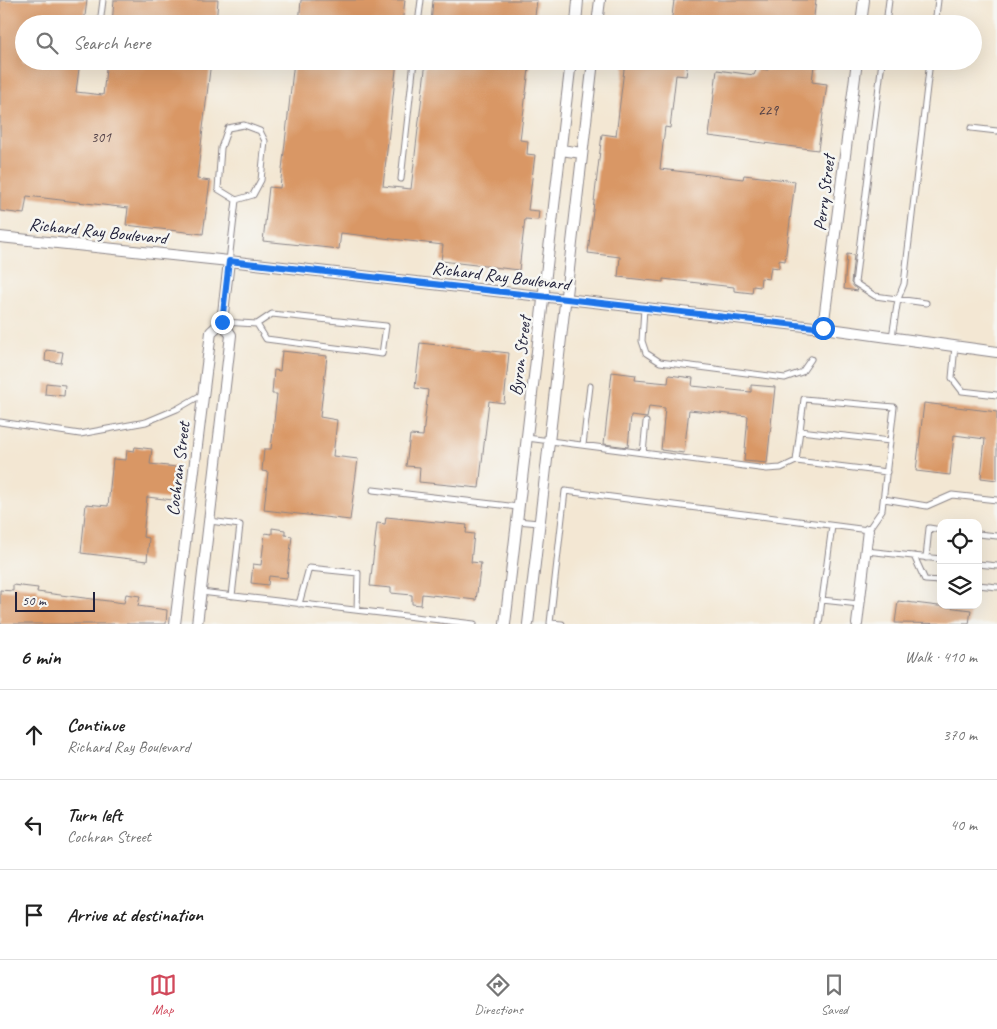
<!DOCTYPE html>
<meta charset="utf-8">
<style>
:root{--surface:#fff;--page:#f6f6f6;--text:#222;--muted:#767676;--line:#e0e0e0;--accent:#d1495b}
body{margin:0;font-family:Caveat,sans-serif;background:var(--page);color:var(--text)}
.controls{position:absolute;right:15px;bottom:15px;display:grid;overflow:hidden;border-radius:10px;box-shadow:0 5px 20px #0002}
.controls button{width:45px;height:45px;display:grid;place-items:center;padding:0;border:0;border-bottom:1px solid var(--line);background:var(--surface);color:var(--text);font:25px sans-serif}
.scale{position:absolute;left:15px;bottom:12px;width:80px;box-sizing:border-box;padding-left:5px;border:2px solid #22223b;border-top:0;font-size:14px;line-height:18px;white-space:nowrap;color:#22223b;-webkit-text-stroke:4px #f6f6f2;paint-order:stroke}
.stop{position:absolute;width:15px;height:15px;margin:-11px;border:4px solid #1a73e8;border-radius:50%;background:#fff}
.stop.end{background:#1a73e8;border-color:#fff;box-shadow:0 1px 5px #0008}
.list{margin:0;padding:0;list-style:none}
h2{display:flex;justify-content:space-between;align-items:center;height:65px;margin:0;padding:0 20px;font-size:21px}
h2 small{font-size:16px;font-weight:400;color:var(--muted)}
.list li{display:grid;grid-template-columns:32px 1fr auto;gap:15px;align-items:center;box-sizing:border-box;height:90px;padding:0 20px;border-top:1px solid var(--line)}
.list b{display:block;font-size:19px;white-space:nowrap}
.list p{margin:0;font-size:16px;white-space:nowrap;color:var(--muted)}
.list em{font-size:16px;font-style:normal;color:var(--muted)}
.icon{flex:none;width:28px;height:28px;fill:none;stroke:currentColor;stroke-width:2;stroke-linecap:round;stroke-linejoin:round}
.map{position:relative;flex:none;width:997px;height:624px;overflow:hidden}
.search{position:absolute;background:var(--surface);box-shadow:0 5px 20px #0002;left:15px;right:15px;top:15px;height:55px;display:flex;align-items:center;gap:12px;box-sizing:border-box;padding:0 18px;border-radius:28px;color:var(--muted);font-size:19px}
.sheet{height:335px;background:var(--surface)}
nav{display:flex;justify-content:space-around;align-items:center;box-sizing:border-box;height:70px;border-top:1px solid var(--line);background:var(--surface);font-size:14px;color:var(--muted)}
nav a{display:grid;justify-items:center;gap:2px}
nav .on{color:var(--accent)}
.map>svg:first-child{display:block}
.building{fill:#d99765}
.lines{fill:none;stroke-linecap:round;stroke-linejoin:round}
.service-casing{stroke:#8a8487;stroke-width:7}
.minor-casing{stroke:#8a8487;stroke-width:12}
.service{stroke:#fff;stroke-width:5}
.minor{stroke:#fff;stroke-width:10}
.route{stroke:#1a73e8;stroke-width:6}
.labels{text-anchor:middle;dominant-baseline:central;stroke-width:5;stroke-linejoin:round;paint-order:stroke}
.number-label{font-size:15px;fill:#503f46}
.street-label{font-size:18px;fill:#22223b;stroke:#f6f6f2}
</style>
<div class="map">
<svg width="997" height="624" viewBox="0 0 997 624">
<rect width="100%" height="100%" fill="#f6f6f2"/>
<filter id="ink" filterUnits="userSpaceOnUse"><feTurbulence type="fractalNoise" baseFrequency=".02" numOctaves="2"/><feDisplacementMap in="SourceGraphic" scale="10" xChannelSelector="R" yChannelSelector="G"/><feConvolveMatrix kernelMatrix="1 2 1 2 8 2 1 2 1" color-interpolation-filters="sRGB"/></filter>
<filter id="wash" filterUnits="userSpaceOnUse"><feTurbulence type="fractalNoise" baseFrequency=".0096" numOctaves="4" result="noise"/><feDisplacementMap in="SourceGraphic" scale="20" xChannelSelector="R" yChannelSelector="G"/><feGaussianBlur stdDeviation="1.12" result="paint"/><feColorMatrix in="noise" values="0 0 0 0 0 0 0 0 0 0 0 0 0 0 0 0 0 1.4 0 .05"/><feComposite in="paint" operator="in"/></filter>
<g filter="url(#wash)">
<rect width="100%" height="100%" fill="#f3e7d3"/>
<g id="blocks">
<path class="building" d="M 0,0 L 87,0 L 84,24 L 24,24 L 24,61 L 80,61 L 76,92 L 103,95 L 107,61 L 211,61 L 197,179 L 210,181 L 203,234 L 126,225 L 128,208 L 27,196 L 24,214 L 0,211 Z
M 114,0 L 218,0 L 216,24 L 112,24 Z
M 301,0 L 405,0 L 402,24 L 299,24 Z
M 433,0 L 537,0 L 534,24 L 431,24 Z
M 674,0 L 816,0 L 813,24 L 671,24 Z
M 294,61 L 397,61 L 383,186 L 411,189 L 426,61 L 530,61 L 520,140 L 528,141 L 527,154 L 535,155 L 528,210 L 539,211 L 538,220 L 525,219 L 519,270 L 441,261 L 443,245 L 341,233 L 339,249 L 263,241 L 269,187 L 280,188 Z
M 625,61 L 688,61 L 686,76 L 676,75 L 670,128 L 665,127 L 660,169 L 743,179 L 744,175 L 795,181 L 785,261 L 779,260 L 779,268 L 771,267 L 769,279 L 761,278 L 760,287 L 753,286 L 752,293 L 734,291 L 734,287 L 663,279 L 663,282 L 618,277 L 620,257 L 588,253 L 602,134 L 616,136 Z
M 769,61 L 805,61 L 814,65 L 812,82 L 827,84 L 818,150 L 709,136 L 717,70 L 754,75 L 757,68 L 768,70 Z
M 847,254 L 854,255 L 851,283 L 858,291 L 844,289 Z
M 420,343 L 509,353 L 504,403 L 489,401 L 479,488 L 419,482 L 420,467 L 406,466 L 410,435 L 423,436 L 428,390 L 415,388 Z
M 46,350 L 63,352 L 61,363 L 45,361 Z
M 282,351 L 327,356 L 320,417 L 337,420 L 333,456 L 358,459 L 350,520 L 264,510 L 268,472 L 262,471 L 264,449 L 271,449 L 277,394 L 272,394 L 274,370 L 280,371 Z
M 612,372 L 636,375 L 635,380 L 668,383 L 669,375 L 693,378 L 692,386 L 751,392 L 751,385 L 775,387 L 767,463 L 744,461 L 748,416 L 689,410 L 684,453 L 661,450 L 665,408 L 649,406 L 647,418 L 631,416 L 628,447 L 604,444 Z
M 46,383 L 65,385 L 64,396 L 45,394 Z
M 924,403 L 997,412 L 997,480 L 981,478 L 985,439 L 954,435 L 950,475 L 916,471 Z
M 135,447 L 152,449 L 150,464 L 177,467 L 173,500 L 147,497 L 143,537 L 149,538 L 147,561 L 81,553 L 86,504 L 108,506 L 113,459 L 126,460 L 127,450 L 134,451 Z
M 386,517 L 467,525 L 466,533 L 474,534 L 471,562 L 481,563 L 476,600 L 422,594 L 421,605 L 412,604 L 412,595 L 391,593 L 391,588 L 370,586 L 377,523 L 385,524 Z
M 272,528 L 285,530 L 285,535 L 292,536 L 287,578 L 269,576 L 268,585 L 251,583 L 253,564 L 261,565 L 265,533 L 272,534 Z
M 13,585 L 38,588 L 37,592 L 124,603 L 126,594 L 140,596 L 138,606 L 167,610 L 166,624 L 0,624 L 0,590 L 13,591 Z
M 898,601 L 971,610 L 969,624 L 895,623 Z"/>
</g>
</g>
<g filter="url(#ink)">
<use href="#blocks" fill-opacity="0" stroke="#8a8487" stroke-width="1"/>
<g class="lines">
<g class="service-casing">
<path id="service" d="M 100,24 L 103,0
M 418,24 L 421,0
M 886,24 L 889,0
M 935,24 L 938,0
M 882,61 L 855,283 L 875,296 L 926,303
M 971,128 L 997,131
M 401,179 L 414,61
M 229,261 L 236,200 L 253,195 L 261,180 L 265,141 L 260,131 L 244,125 L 228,128 L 221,148 L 218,189 L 236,200
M 644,308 L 642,341 L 646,353 L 660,362 L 785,378 L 802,372 L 811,359
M 222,322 L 257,324 L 272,314 L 386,326 L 382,354 L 266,339 L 257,324
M 892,337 L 898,299 L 904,284 L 930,61
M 955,346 L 952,378 L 962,391 L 997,395
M 0,422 L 80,434 L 146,422 L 177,409 L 203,394
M 800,431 L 890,441
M 527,438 L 767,469 L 781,468 L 796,461
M 583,445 L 590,386
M 643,453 L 646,422
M 373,490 L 518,507
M 884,499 L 927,506 L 952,495 L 997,500
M 210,521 L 240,525 L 232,596
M 517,521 L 539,523
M 978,534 L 997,536
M 866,551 L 941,559
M 914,556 L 925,580 L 941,581
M 926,558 L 929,528 L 941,530
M 978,564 L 997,566
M 978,585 L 997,587
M 201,592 L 474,624
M 822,600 L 832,526
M 299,604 L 309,568 L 358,573 L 357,610
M 562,624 L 550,623 L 565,491 L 868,530 L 882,510 L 894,407 L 804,399 L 796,461 L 887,472
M 819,624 L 822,600 L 859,604"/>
</g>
<g class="minor-casing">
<path id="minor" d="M 576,24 L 578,0
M 597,24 L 600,0
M 861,24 L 864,0
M 561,150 L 582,153
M 0,237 L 229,261 L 823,328 L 997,352
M 823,328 L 857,61
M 175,624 L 211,332 L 222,322 L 229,261
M 197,624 L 231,335 L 222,322
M 505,624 L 571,61
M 528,624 L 593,61
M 857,624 L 868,530"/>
</g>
<use href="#service" class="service"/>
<use href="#minor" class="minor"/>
</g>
</g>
<g class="lines" filter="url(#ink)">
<path class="route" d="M 222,322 L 229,261 L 823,328"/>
</g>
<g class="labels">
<g class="number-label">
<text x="768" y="110">229</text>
<text x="101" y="137">301</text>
</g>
<g class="street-label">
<text transform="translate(824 193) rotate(-83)">Perry Street</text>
<text transform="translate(98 231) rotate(6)">Richard Ray Boulevard</text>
<text transform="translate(501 276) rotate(7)">Richard Ray Boulevard</text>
<text transform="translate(520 356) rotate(-83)">Byron Street</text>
<text transform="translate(178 469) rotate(-83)">Cochran Street</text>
</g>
</g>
</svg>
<div class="controls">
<button><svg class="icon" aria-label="locate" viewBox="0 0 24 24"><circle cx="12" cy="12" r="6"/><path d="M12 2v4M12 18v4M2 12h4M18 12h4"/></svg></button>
<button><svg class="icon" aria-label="layers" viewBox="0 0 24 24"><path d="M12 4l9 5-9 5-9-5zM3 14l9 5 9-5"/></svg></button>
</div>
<div class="scale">50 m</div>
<div class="stop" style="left:823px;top:328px"></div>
<div class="stop end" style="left:222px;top:322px"></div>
<div class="search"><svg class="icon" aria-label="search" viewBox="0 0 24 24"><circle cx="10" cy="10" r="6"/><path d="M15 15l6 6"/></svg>Search here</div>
</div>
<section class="sheet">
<h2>6 min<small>Walk · 410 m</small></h2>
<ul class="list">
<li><svg class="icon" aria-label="ahead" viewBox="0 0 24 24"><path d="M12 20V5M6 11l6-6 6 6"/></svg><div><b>Continue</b><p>Richard Ray Boulevard</p></div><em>370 m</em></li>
<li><svg class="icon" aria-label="left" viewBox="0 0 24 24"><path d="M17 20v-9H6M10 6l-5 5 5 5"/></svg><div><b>Turn left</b><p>Cochran Street</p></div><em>40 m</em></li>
<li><svg class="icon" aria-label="arrive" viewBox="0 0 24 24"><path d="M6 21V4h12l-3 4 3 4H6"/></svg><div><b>Arrive at destination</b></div></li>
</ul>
</section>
<nav>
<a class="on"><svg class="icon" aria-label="map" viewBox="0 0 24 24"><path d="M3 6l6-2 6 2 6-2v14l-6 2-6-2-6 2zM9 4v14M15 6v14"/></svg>Map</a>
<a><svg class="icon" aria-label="directions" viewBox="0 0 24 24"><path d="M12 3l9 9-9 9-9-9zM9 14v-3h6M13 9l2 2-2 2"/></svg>Directions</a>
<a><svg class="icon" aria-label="saved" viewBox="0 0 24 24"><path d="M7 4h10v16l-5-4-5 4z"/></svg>Saved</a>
</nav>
